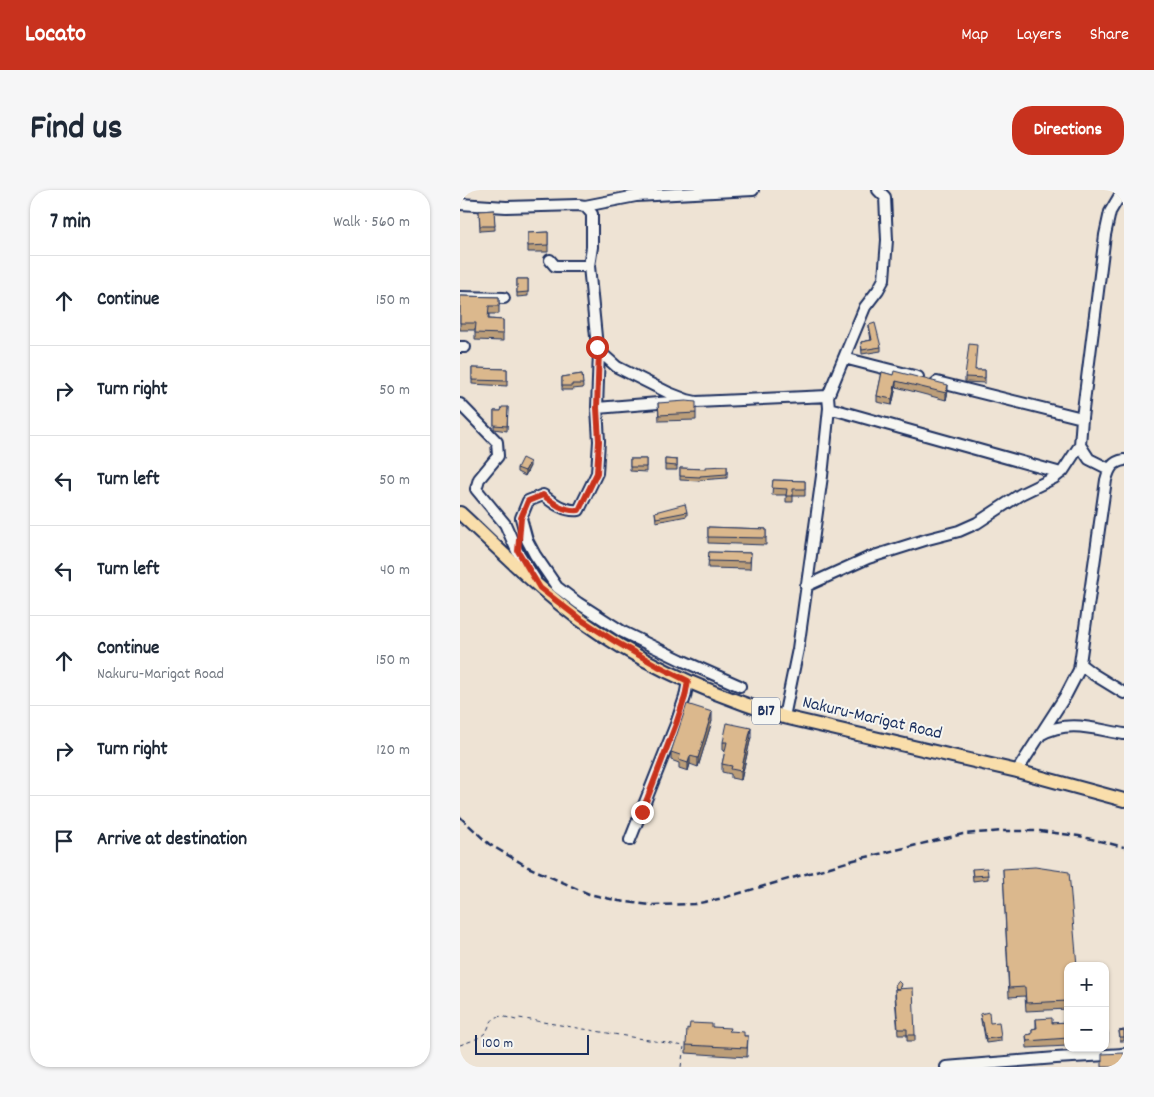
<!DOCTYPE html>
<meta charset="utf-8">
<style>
:root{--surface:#fff;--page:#f6f6f7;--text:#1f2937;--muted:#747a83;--line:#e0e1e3;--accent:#c8321e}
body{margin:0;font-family:Dekko,sans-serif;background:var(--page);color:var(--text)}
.controls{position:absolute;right:15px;bottom:15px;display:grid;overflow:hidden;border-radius:10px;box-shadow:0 1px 4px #0004}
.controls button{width:45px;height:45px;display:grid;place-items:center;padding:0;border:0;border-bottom:1px solid var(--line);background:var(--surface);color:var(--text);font:25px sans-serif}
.scale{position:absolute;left:15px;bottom:12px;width:114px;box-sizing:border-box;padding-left:5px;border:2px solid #1b2f5e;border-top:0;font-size:14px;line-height:18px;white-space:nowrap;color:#1b2f5e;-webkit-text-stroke:4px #f6f6f2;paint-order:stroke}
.stop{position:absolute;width:15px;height:15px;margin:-11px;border:4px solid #c8321e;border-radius:50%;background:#fff}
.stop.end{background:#c8321e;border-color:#fff;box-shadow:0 1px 5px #0008}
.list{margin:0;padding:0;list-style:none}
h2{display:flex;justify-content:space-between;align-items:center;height:65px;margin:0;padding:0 20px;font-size:21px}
h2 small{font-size:16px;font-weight:400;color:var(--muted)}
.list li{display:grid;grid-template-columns:32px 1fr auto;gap:15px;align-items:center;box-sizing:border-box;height:90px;padding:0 20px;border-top:1px solid var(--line)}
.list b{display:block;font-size:19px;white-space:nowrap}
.list p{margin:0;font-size:16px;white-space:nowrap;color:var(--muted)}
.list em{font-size:16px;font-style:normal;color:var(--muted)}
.icon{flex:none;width:28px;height:28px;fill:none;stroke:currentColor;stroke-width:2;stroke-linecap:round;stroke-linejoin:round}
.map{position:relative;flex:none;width:664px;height:877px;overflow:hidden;border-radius:20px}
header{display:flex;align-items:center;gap:30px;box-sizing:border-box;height:70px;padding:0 25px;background:var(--accent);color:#fff}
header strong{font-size:24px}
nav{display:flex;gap:28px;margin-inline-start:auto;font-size:18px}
.intro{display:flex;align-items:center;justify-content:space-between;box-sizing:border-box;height:120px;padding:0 30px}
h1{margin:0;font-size:35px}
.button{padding:12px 22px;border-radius:20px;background:var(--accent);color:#fff;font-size:18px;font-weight:700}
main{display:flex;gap:30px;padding:0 30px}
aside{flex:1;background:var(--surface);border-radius:20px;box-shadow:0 1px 4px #0004}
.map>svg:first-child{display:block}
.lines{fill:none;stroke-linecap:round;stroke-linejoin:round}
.stream{stroke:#6796bd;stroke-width:2.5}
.minor-casing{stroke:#1b2f5e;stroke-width:14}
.major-casing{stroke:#1b2f5e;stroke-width:16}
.path{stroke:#1b2f5e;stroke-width:1;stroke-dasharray:4 4;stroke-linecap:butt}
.minor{stroke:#f6f6f2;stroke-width:10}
.major{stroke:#f9deab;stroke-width:12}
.rail{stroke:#1b2f5e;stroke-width:2.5;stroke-dasharray:8 4;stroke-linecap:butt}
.wall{fill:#bc9e79;stroke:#1b2f5e}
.shaded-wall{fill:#998163;stroke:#1b2f5e}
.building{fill:#dbb88d;stroke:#1b2f5e}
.route{stroke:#c8321e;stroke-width:6}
.labels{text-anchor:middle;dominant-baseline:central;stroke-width:4;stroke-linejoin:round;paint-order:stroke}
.shield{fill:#f6f6f2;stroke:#5d6b8a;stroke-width:1}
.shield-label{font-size:16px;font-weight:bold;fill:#1b2f5e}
.street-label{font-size:18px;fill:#1b2f5e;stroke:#f6f6f2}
</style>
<header>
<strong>Locato</strong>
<nav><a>Map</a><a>Layers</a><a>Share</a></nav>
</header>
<div class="intro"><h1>Find us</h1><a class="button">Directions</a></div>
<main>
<aside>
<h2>7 min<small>Walk · 560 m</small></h2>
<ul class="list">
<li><svg class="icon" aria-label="ahead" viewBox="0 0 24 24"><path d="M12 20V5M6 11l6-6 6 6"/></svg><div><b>Continue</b></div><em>150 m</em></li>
<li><svg class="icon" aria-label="right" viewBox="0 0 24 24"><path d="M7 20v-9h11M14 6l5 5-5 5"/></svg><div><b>Turn right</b></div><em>50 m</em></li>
<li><svg class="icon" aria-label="left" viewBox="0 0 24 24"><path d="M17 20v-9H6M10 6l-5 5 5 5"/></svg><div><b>Turn left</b></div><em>50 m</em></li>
<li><svg class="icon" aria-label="left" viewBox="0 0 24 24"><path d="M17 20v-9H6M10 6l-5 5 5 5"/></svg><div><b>Turn left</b></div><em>40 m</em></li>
<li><svg class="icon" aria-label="ahead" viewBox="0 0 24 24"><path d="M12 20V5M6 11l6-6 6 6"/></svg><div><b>Continue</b><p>Nakuru-Marigat Road</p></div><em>150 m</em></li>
<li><svg class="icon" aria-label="right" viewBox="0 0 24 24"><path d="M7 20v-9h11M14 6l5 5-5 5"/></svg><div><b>Turn right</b></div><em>120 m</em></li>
<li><svg class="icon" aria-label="arrive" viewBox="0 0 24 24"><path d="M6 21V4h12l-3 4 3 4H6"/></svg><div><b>Arrive at destination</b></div></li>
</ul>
</aside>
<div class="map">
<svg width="664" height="877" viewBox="0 0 664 877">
<rect width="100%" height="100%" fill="#eee3d4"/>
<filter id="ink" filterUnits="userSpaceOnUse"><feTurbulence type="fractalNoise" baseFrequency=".02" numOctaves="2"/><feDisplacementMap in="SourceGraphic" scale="10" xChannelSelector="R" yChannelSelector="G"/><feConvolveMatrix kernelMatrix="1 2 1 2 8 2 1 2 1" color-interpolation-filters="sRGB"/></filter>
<g filter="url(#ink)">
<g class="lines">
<path class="stream" d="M 661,858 L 664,858
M 638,861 L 652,859"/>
<g class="minor-casing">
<path id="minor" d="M 0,14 L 46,17 L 118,15 L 125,16 L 132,24 L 132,57 L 129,76 L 137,157 L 139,161 L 157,177 L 209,203 L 227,210 L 236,212 L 368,206
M 125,16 L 176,6 L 293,0
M 90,70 L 95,76 L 129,76
M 0,107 L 44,108
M 0,157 L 5,157
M 139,161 L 137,218 L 139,251 L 137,283 L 119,320 C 105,322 93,313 83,305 L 68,311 L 61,328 L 67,350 L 75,365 L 97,397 L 118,413 L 163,442 L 221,470 L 280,496
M 384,168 L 458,187
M 477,192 L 622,228 L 620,255 L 629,269 L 649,279
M 0,214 L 37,252 L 38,266 L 19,289 L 16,299 L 45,334 L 57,361 L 75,389
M 137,218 L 223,211
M 369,218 L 601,283
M 622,228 L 645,45 L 650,22 L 663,0
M 346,396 L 408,368 L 468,349 L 499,341 L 517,333 L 561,304 L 594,288 L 603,281 L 620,255
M 620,474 L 633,484 L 664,503
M 324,527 L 338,459 L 362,286 L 369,218 L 368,206 L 405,117 L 418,100 L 424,89 L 427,50 L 425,7 L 418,0
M 580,545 C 608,529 634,539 664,544
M 557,581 L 606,505 L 619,480 L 646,290 C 649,279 652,272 664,270
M 170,650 L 216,534 L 225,507 L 228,491
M 486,877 L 596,868 L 664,864"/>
</g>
<g class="major-casing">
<path id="major" d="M 0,323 C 39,359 76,397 119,429 C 180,473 252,505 324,527 L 557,581 L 664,610"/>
</g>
<path class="path" d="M 0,855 C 8,852 19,849 25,843 C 28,840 29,835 31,832 C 38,822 47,828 56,830 L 59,828 L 224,856 L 221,877"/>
<use href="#minor" class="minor"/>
<use href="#major" class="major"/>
<path class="rail" d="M 0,627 L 29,654 L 68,677 L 129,704 L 159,711 L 190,715 L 235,714 L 263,708 L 394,670 L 503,644 L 543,641 L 580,641 L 619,646 L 664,657"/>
</g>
<path class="wall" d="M 34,20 L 35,40 L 20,41 L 19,21 Z
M 88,42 L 88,62 L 68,62 L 68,43 Z
M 57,89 L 68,89 L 68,106 L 57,107 Z
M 0,106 L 39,107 L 39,124 L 29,124 L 29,129 L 43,130 L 43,151 L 15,150 L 15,140 L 0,140 Z
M 409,135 L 421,157 L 421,161 L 402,164 L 401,152 L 411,150 L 409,138 Z
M 12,178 L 47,179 L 47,196 L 12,194 Z
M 515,180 L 525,180 L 525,193 L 505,192 L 505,187 Z
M 422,182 L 488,201 L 486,210 L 436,197 L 432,215 L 417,212 L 417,206 Z
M 122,184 L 123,198 L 112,199 L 112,200 L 102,200 L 102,187 Z
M 198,213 L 236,223 L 236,230 L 199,231 Z
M 48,217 L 47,241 L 34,239 L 34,221 L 41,221 Z
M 170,269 L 186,269 L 186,282 L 170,281 Z
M 205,269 L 217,270 L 217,280 L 205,280 Z
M 70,276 L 65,286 L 57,282 L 57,278 Z
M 267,276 L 267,288 L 240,290 L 240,291 L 220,290 L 220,278 L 245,279 Z
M 313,290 L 345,291 L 345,306 L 333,306 L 333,312 L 326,312 L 326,305 L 312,305 Z
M 195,322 L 227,322 L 227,326 L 196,332 Z
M 248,337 L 306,339 L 306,355 L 248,353 Z
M 249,362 L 291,363 L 290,379 L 248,378 Z
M 252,531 L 238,577 L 230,574 L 228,581 L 219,578 L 219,573 L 211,570 L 211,562 Z
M 291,547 L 281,590 L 271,588 L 271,584 L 262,582 L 262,574 L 265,561 L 263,560 L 263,552 Z
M 512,679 L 528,685 L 528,689 L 513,691 Z
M 543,679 L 608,776 L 608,819 L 566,821 L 565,806 L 549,807 Z
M 435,795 L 441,796 L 440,799 L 455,845 L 455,851 L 447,851 L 447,845 L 438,845 L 435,806 L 435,799 L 436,799 Z
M 645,823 L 648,845 L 648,853 L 645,853 Z
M 520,824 L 530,833 L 541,847 L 541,851 L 526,853 L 523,836 L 522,836 Z
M 576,829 L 592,833 L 608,832 L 608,856 L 567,858 L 566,845 L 572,844 L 572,839 L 576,838 Z
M 252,837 L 269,841 L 284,846 L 288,846 L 287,867 L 226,863 L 226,855 Z
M 664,840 L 664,851 L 660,851 L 659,841 Z"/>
<path class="shaded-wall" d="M 436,191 L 436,197 L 432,215 L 432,209 Z
M 488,195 L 488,201 L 486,210 L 486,203 Z
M 70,272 L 70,276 L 65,286 L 65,281 Z
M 252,522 L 252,531 L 238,577 L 238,568 Z
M 291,538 L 291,547 L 281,590 L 281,581 Z
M 230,566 L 230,574 L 228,581 L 228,573 Z"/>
<path class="building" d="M 34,20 L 35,36 L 20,36 L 19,21 Z
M 88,42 L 88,55 L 68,56 L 68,43 Z
M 57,89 L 68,89 L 68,102 L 57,103 Z
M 0,106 L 39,107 L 39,116 L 29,116 L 28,129 L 43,130 L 43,144 L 15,143 L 16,133 L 0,133 Z
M 415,133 L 421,157 L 402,160 L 401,152 L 412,150 L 409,135 Z
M 509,154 L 517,155 L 515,180 L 525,180 L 525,188 L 505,187 Z
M 12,178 L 47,179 L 47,191 L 12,190 Z
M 434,181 L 488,195 L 486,203 L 436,191 L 432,209 L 417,206 L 422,182 L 433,185 Z
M 122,184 L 123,194 L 112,194 L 112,196 L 102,196 L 102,187 Z
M 226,211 L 236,212 L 236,223 L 199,225 L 198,213 Z
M 42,217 L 48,217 L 47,236 L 34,235 L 34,221 L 41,221 Z
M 62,268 L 70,272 L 65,281 L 57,278 Z
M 170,269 L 186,269 L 186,277 L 170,277 Z
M 205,269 L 217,270 L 217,276 L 205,275 Z
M 267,276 L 267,284 L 240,286 L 240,287 L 220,286 L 220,278 L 245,279 L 245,277 Z
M 313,290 L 345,291 L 345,299 L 333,299 L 333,306 L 326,306 L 327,299 L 312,298 Z
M 225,314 L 227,322 L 196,328 L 195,322 Z
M 248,337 L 306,339 L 306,348 L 248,347 Z
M 249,362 L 291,363 L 290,372 L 248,371 Z
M 227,514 L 252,522 L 238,568 L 230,566 L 228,573 L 219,570 L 220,565 L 211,562 Z
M 267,533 L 291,538 L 281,581 L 271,579 L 272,576 L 262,574 L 267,552 L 263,552 Z
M 575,677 L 609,682 L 617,776 L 608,776 L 608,811 L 566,813 L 565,797 L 549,798 L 543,679 Z
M 527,678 L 528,685 L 513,686 L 512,679 Z
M 438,791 L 441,794 L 439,799 L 436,799 L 435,795 Z
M 453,798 L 455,845 L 447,845 L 447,839 L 438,839 L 435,799 Z
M 529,822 L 530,833 L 539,832 L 541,847 L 526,849 L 523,832 L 522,832 L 520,824 Z
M 645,823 L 646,823 L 648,845 L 645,845 Z
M 592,828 L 592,833 L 608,832 L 608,848 L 567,851 L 566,845 L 572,844 L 572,839 L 577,838 L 576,829 Z
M 230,833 L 252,834 L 252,837 L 270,838 L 269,841 L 284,842 L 284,846 L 288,846 L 287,858 L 226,855 L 227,838 L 229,839 Z
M 664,840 L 664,847 L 660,847 L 659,841 Z
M 664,863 L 664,877 L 642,877 L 642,864 Z"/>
</g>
<g class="lines" filter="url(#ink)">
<path class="route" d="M 137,157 L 139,161 L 137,218 L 139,251 L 137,283 L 119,320 C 105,322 93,313 83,305 L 68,311 L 61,328 L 58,361 L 80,398 L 120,429 L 156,452 L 198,476 L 228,491 L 225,507 L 216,534 L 182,622"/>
</g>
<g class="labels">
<rect class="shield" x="292" y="507.5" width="28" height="27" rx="4"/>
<g class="shield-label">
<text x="306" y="521">B17</text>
</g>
<g class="street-label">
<text transform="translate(412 529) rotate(13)">Nakuru-Marigat Road</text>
</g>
</g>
</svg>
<div class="controls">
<button>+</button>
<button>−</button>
</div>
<div class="scale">100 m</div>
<div class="stop" style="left:137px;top:157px"></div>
<div class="stop end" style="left:182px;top:622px"></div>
</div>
</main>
